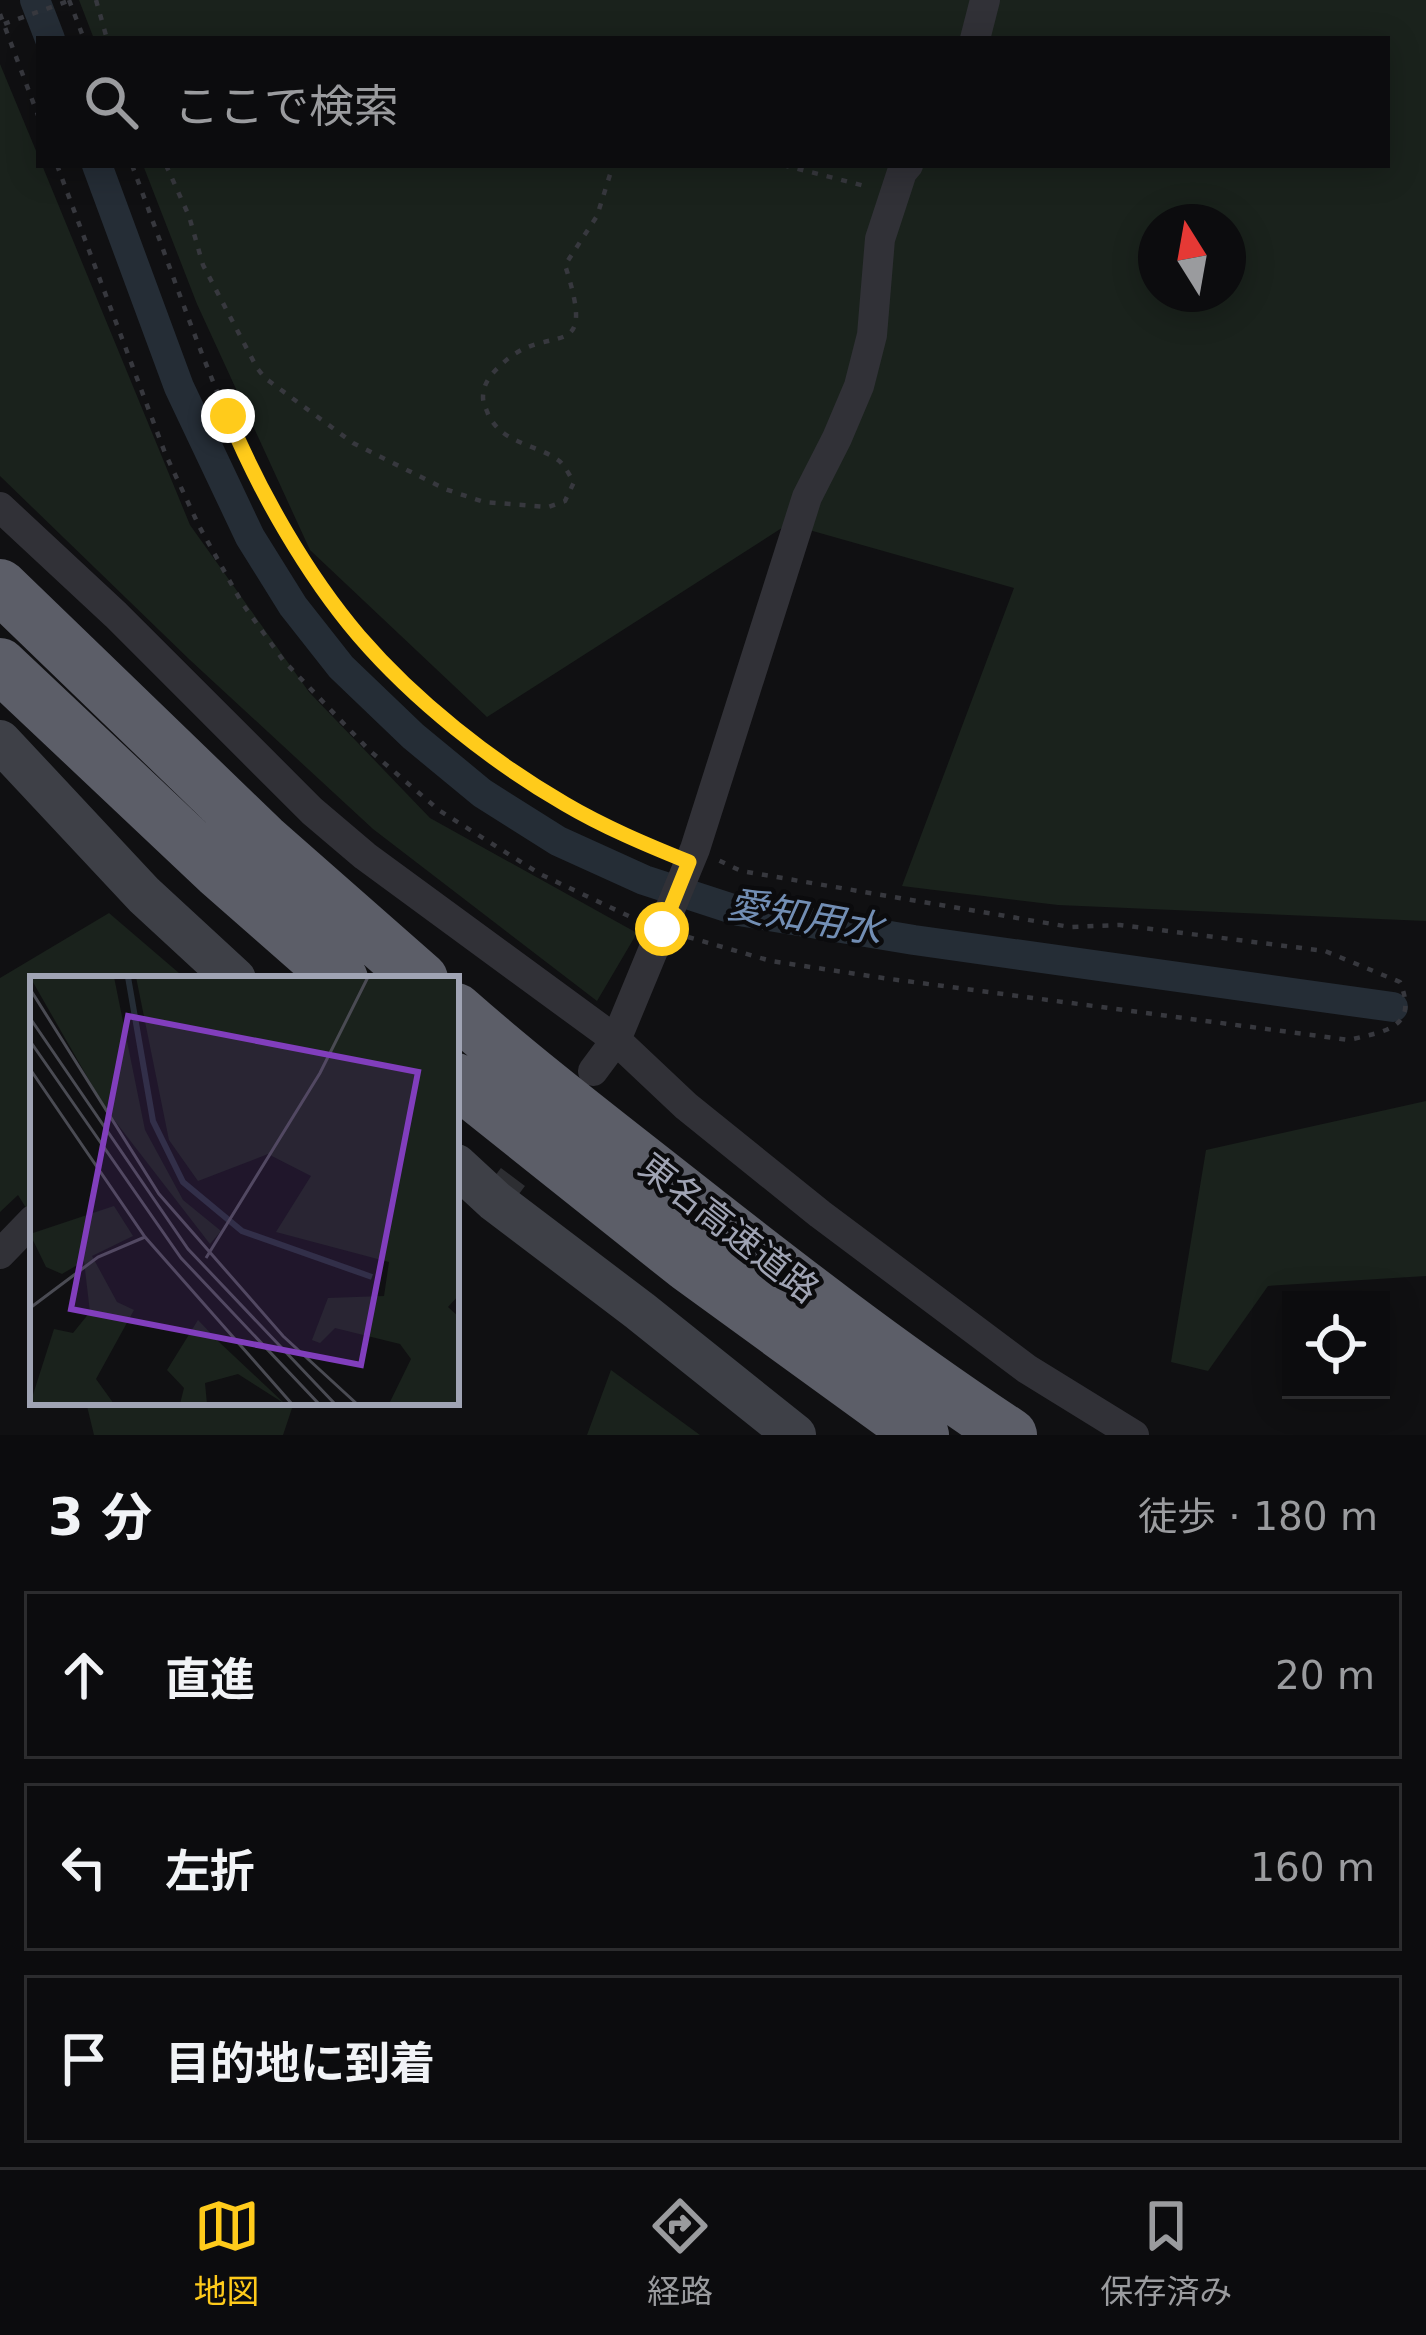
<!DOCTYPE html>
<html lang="ja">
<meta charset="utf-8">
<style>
:root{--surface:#0c0c0e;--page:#1a1a1c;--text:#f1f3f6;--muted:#9a9b9e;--line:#2c2c2e;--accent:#ffcb1b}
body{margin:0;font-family:"DejaVu Sans","Noto Sans JP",sans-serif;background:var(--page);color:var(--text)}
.controls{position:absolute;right:36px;bottom:36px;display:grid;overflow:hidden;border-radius:0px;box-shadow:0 6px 30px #0003}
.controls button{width:108px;height:108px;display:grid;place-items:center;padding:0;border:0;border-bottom:3px solid var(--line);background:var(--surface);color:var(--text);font:60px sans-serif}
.compass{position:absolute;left:1138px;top:204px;width:108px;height:108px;border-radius:50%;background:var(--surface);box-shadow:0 6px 30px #0003;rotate:349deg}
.stop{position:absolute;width:36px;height:36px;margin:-27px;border:9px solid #ffcb1b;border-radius:50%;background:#fff}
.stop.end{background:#ffcb1b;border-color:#fff;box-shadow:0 3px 12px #0008}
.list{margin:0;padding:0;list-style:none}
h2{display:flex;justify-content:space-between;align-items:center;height:156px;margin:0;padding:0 48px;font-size:51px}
h2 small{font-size:39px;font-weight:400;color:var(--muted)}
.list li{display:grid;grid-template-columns:78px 1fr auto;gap:36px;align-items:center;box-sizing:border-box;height:168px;margin:0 24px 24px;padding:0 24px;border:3px solid var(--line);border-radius:0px}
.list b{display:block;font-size:45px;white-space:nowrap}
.list em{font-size:39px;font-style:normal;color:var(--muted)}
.icon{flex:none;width:66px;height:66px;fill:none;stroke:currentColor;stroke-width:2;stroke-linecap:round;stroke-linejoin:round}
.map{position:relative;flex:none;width:1426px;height:1435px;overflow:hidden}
.search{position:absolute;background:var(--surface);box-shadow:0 6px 30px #0003;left:36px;right:36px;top:36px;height:132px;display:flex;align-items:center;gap:30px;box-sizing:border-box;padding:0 42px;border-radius:0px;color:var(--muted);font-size:45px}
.sheet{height:732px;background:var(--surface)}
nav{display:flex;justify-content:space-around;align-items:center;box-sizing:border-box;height:168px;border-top:3px solid var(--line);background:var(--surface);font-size:33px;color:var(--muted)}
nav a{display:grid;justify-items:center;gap:6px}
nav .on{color:var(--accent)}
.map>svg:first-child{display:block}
.green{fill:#1a221c;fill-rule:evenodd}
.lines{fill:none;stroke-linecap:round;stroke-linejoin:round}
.canal{stroke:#252d36;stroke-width:30}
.street-tunnel{stroke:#2d2e32;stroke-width:30;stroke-dasharray:30 15;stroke-linecap:butt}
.path{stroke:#37383e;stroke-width:4.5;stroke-dasharray:6 9;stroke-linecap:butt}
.street{stroke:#313137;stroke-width:30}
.secondary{stroke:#3e4047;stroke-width:42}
.highway{stroke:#5c5e68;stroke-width:54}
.route{stroke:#ffcb1b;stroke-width:15}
.labels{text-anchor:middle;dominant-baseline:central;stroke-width:9;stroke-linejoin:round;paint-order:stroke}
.street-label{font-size:36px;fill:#a0a4b4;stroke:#0b0b0d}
.water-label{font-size:39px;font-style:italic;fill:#728eb4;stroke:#0b0b0d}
.inset-river{fill:none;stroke:#252d36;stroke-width:6}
.inset-road{fill:none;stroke:#4a4b53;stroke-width:3}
.view{fill:#813ebd;fill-opacity:0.15;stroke:#813ebd;stroke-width:6}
.inset-edge{fill:none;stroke:#a0a4b4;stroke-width:6}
</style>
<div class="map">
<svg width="1426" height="1435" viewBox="0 0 1426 1435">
<rect width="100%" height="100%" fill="#101012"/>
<path class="green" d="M 79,0 L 1426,0 L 1426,921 L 1058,905 L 902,886 L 1014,588 L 788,524 L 487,717 L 310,550 L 197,304 L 143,165 L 1387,165 L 1387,39 L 94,39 ZM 1156,222 L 1228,222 L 1228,294 L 1156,294 Z
M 0,64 L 39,158 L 39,165 L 42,165 L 190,525 L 309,692 L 430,818 L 637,933 L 597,1001 L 373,829 L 190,660 L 0,476 Z
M 109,913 L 186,979 L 33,979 L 33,1219 L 18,1195 L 0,1212 L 0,978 Z
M 1426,1101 L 1426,1276 L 1268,1286 L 1208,1371 L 1171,1362 L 1206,1150 Z
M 611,1370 L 700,1435 L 587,1435 Z
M 86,1402 L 294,1402 L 283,1435 L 94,1435 Z"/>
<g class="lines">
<path class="canal" d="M 35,0 L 50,39
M 97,165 L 179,387 L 250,537 L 293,606 L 341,667 L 413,736 L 482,793 L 558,841 L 644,880 L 739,911 L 914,940 L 1393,1007"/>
<path class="street-tunnel" d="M 495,1201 L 545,1134"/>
<path class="path" d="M 69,0 L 84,39
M 96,0 L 107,39
M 0,14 L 39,118
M 4,24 L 71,0
M 57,165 L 165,453 L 199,526 L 242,603 L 283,660 L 369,750 L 440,811 L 540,874 L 637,920
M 132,165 C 167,258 199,354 240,445 C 324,630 474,774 662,851
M 166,165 L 189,216 L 203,265 L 257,368 L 265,378 L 353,443 L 445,489 L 484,502 L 548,507 L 565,501 L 574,482 C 569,475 564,464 558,460 C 534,443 502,444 488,414 C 486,408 483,404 483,397 C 483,383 492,373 501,365 C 548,318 599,370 565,265 L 597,216 L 613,165
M 783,165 L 865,186
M 688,937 L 771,961 L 883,978 L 1349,1040 C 1384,1031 1419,1029 1400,982 L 1325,951 L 1120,925 L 1070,927 L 741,871 L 718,860"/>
<path class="street" d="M 975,39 L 985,0
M 0,507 L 116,615 L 312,811 L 365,856 L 616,1040 L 686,1106 L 820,1214 L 1027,1369 L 1134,1435
M 593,1071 L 616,1040 L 695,849 L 807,497 L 837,438 L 859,386 L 872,335 L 880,239 L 902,172 L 908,165
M 0,1254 L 33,1220"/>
<path class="secondary" d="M 0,741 L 144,895 L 235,979
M 456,1165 L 495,1201 L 640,1311 L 795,1435"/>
<path class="highway" d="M 0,586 L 263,840 L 421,979
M 0,665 L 218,871 L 341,979
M 456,1010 C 523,1069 593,1123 663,1178 C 776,1267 890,1356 1010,1435
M 456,1080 L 688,1265 L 922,1435"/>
</g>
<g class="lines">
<path class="route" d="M 228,416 C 259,491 307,575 359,636 C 415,701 491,761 565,804 C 604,827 647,845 689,862 L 662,929"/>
</g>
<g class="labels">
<g class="street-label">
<text transform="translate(729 1228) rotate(38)">東名高速道路</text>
</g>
<g class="water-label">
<text transform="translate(805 917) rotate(10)">愛知用水</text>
</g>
</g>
<g transform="translate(30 976)">
<rect width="429" height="429" fill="#101012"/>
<path d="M 0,1 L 84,1 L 115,154 L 153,224 L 191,255 L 180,268 L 75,132 ZM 106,1 L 429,1 L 429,319 L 418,331 L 429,341 L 429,428 L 359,428 L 381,383 L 370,368 L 305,352 L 290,367 L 282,364 L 298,322 L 354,320 L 359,286 L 246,256 L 281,200 L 238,178 L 168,205 L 139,164 ZM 84,230 L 103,260 L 62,280 L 87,326 L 104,334 L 66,403 L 84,428 L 0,428 L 24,353 L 43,357 L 60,336 L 54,285 L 32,298 L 16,291 L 0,258 ZM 168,344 L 188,365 L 255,428 L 208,398 L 175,407 L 177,428 L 150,428 L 154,412 L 137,394 Z" fill="#1a221c"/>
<path class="inset-river" d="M 98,1 L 123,145 L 153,206 L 212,255 L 342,301"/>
<path class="inset-road" d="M 0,13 L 129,218 L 253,360 L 327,428M 0,42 L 158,273 L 305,428M 0,65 L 151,282 L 289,428M 0,93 L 115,261 L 262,428M 176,282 L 290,97 L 338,1M 0,332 L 68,281 L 115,261"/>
<path class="view" d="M 98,40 L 388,96 L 331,389 L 41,333 Z"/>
<rect width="429" height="429" class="inset-edge"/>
</g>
</svg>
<div class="controls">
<button><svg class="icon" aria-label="locate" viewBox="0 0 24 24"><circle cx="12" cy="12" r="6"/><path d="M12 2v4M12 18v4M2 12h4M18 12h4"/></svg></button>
</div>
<svg class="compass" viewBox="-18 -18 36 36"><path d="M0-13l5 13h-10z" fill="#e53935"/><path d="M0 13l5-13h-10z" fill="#9a9b9e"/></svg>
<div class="stop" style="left:662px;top:929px"></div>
<div class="stop end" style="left:228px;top:416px"></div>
<div class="search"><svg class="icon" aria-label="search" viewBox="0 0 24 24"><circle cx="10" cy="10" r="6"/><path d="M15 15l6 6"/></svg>ここで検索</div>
</div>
<section class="sheet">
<h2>3 分<small>徒歩 · 180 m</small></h2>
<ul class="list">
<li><svg class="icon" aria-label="ahead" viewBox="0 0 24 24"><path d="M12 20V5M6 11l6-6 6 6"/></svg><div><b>直進</b></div><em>20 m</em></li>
<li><svg class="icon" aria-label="left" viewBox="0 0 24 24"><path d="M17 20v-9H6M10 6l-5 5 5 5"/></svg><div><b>左折</b></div><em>160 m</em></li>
<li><svg class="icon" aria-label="arrive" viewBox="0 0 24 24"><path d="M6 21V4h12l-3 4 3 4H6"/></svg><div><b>目的地に到着</b></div></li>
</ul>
</section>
<nav>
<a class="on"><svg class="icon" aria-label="map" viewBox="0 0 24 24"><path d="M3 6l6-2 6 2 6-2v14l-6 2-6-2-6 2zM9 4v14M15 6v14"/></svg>地図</a>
<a><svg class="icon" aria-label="directions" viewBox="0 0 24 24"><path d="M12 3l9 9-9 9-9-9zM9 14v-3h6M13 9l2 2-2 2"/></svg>経路</a>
<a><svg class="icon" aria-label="saved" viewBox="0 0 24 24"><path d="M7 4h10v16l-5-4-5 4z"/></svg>保存済み</a>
</nav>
